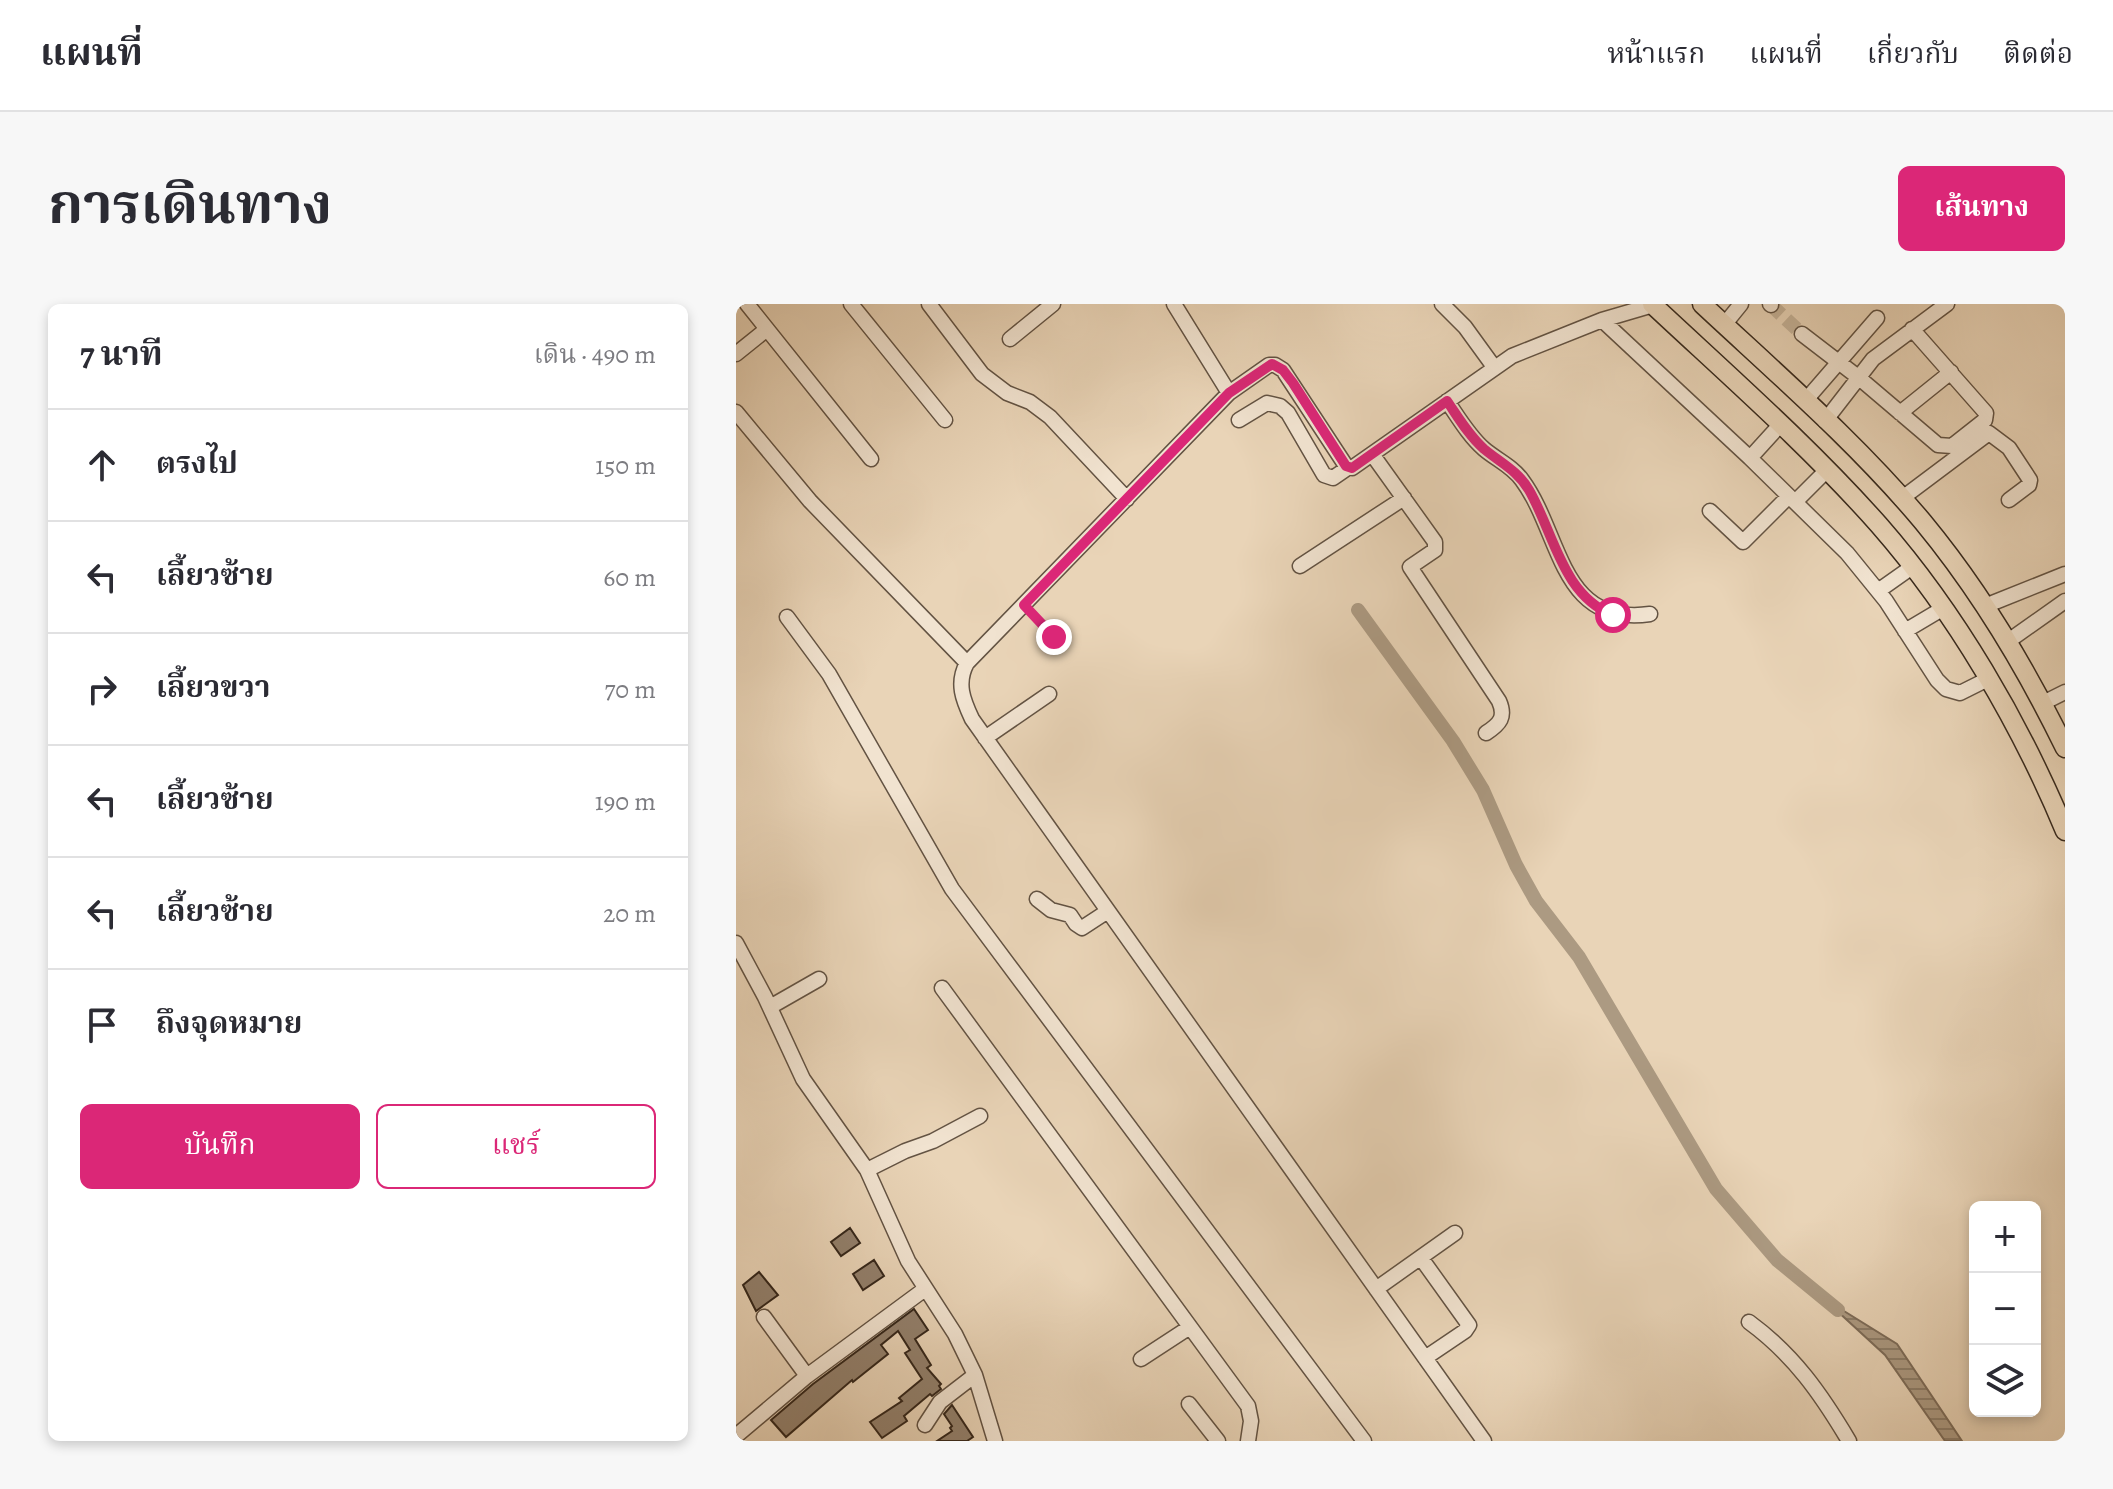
<!DOCTYPE html>
<html lang="th">
<meta charset="utf-8">
<style>
:root{--surface:#fff;--page:#f7f7f7;--text:#2b2b33;--muted:#7c7c81;--line:#e1e1e2;--accent:#db2777}
body{margin:0;font-family:Alegreya,"Noto Serif Thai",serif;background:var(--page);color:var(--text)}
.controls{position:absolute;right:24px;bottom:24px;display:grid;overflow:hidden;border-radius:12px;box-shadow:0 4px 12px #0003}
.controls button{width:72px;height:72px;display:grid;place-items:center;padding:0;border:0;border-bottom:2px solid var(--line);background:var(--surface);color:var(--text);font:40px sans-serif}
.stop{position:absolute;width:24px;height:24px;margin:-18px;border:6px solid #db2777;border-radius:50%;background:#fff}
.stop.end{background:#db2777;border-color:#fff;box-shadow:0 2px 8px #0008}
.list{margin:0;padding:0;list-style:none}
h2{display:flex;justify-content:space-between;align-items:center;height:104px;margin:0;padding:0 32px;font-size:34px}
h2 small{font-size:26px;font-weight:400;color:var(--muted)}
.list li{display:grid;grid-template-columns:52px 1fr auto;gap:24px;align-items:center;box-sizing:border-box;height:112px;padding:0 32px;border-top:2px solid var(--line)}
.list b{display:block;font-size:30px;white-space:nowrap}
.list em{font-size:26px;font-style:normal;color:var(--muted)}
.actions{display:flex;gap:16px;padding:24px 32px}
.actions a{flex:1;padding:18px 0;border:2px solid var(--accent);border-radius:12px;text-align:center;font-size:28px;color:var(--accent)}
.actions .main{background:var(--accent);color:#fff}
.icon{flex:none;width:44px;height:44px;fill:none;stroke:currentColor;stroke-width:2;stroke-linecap:round;stroke-linejoin:round}
.map{position:relative;flex:none;width:1329px;height:1137px;overflow:hidden;border-radius:12px}
header{display:flex;align-items:center;gap:48px;box-sizing:border-box;height:112px;padding:0 40px;background:var(--surface);border-bottom:2px solid var(--line)}
header strong{font-size:38px}
nav{display:flex;gap:44px;margin-inline-start:auto;font-size:28px}
.intro{display:flex;align-items:center;justify-content:space-between;box-sizing:border-box;height:192px;padding:0 48px}
h1{margin:0;font-size:56px}
.button{padding:20px 36px;border-radius:12px;background:var(--accent);color:#fff;font-size:28px;font-weight:700}
main{display:flex;gap:48px;padding:0 48px}
aside{flex:1;background:var(--surface);border-radius:12px;box-shadow:0 4px 12px #0003}
.map>svg:first-child{display:block}
.water{fill:url(#water-rules);stroke:#7d6c59;stroke-width:2}
.lines{fill:none;stroke-linecap:round;stroke-linejoin:round}
.canal{stroke:#ac9a82;stroke-width:14}
.building{fill:#93816d;stroke:#36281c;stroke-width:2}
.minor-tunnel{stroke:#c5b298;stroke-width:14;stroke-dasharray:14 7;stroke-linecap:butt}
.minor-casing{stroke:#635343;stroke-width:17}
.major-casing{stroke:#36281c;stroke-width:21}
.path{stroke:#36281c;stroke-width:2;stroke-dasharray:6 4;stroke-linecap:butt}
.minor{stroke:#f1e3d0;stroke-width:14}
.major{stroke:#e9d4b7;stroke-width:18}
.route{stroke:#db2777;stroke-width:10}
</style>
<header>
<strong>แผนที่</strong>
<nav><a>หน้าแรก</a><a>แผนที่</a><a>เกี่ยวกับ</a><a>ติดต่อ</a></nav>
</header>
<div class="intro"><h1>การเดินทาง</h1><a class="button">เส้นทาง</a></div>
<main>
<aside>
<h2>7 นาที<small>เดิน · 490 m</small></h2>
<ul class="list">
<li><svg class="icon" aria-label="ahead" viewBox="0 0 24 24"><path d="M12 20V5M6 11l6-6 6 6"/></svg><div><b>ตรงไป</b></div><em>150 m</em></li>
<li><svg class="icon" aria-label="left" viewBox="0 0 24 24"><path d="M17 20v-9H6M10 6l-5 5 5 5"/></svg><div><b>เลี้ยวซ้าย</b></div><em>60 m</em></li>
<li><svg class="icon" aria-label="right" viewBox="0 0 24 24"><path d="M7 20v-9h11M14 6l5 5-5 5"/></svg><div><b>เลี้ยวขวา</b></div><em>70 m</em></li>
<li><svg class="icon" aria-label="left" viewBox="0 0 24 24"><path d="M17 20v-9H6M10 6l-5 5 5 5"/></svg><div><b>เลี้ยวซ้าย</b></div><em>190 m</em></li>
<li><svg class="icon" aria-label="left" viewBox="0 0 24 24"><path d="M17 20v-9H6M10 6l-5 5 5 5"/></svg><div><b>เลี้ยวซ้าย</b></div><em>20 m</em></li>
<li><svg class="icon" aria-label="arrive" viewBox="0 0 24 24"><path d="M6 21V4h12l-3 4 3 4H6"/></svg><div><b>ถึงจุดหมาย</b></div></li>
</ul>
<div class="actions"><a class="main">บันทึก</a><a>แชร์</a></div>
</aside>
<div class="map">
<svg width="1329" height="1137" viewBox="0 0 1329 1137">
<defs>
<pattern id="water-rules" width="6" height="5" patternUnits="userSpaceOnUse" patternTransform="scale(2)"><rect width="6" height="5" fill="#ac9a82"/><path d="M0 2.5h6" fill="none" stroke="#8d7e6a"/></pattern>
</defs>
<rect width="100%" height="100%" fill="#e9d4b7"/>
<filter id="stains"><feTurbulence type="fractalNoise" baseFrequency=".0025" numOctaves="4"/><feColorMatrix values="0 0 0 0 .2 0 0 0 0 .09 0 0 0 0 .02 0 0 0 .5 -.17"/></filter>
<radialGradient id="worn" r=".72"><stop offset=".6" stop-color="#630" stop-opacity="0"/><stop offset="1" stop-color="#630" stop-opacity=".3"/></radialGradient>
<path class="water" d="M 1087,994 L 1161,1040 L 1226,1137 L 1209,1137 L 1149,1051 Z"/>
<g class="lines">
<path class="canal" d="M 622,306 L 717,437 L 747,486 L 780,561 L 800,597 L 843,653 L 980,885 L 1041,956 L 1102,1006"/>
</g>
<path class="building" d="M 114,924 L 124,939 L 105,952 L 95,938 Z
M 138,956 L 148,972 L 127,986 L 117,970 Z
M 23,968 L 42,991 L 20,1007 L 7,981 Z
M 178,1005 L 192,1026 L 179,1035 L 195,1061 L 191,1064 L 205,1080 L 203,1082 L 205,1085 L 196,1092 L 194,1090 L 168,1112 L 171,1117 L 146,1134 L 134,1118 L 166,1097 L 163,1094 L 186,1075 L 169,1049 L 174,1046 L 162,1027 L 145,1041 L 152,1050 L 117,1078 L 116,1076 L 50,1133 L 35,1116 L 77,1080 Z
M 216,1101 L 237,1133 L 231,1137 L 201,1137 L 216,1127 L 214,1124 L 216,1122 L 208,1110 Z"/>
<g class="lines">
<path class="minor-tunnel" d="M 1035,1 L 1066,30"/>
<g class="minor-casing">
<path id="minor" d="M 11,0 L 135,155
M 115,0 L 209,116
M 193,0 L 246,70 L 271,89 L 294,98 L 314,113 L 391,195
M 438,0 L 493,89
M 706,0 L 729,23 L 758,63
M 1034,0 L 1035,1
M 866,16 L 1014,154 L 1111,249 L 1150,297 L 1201,376 L 1210,385 L 1224,389 L 1252,375
M 988,21 L 1005,0
M 1066,30 L 1122,73 L 1202,141 L 1216,142 L 1249,116 L 1250,109 L 1176,25
M 274,35 L 317,0
M 0,50 L 31,25
M 711,97 C 722,113 733,132 748,145 C 761,156 776,162 786,176 C 826,230 823,323 914,310
M 1069,97 L 1141,14
M 0,108 L 74,197 L 231,359
M 1164,109 L 1215,68
M 503,116 L 531,99 L 544,102 L 552,109 L 588,171 L 597,174 L 613,163
M 1089,117 L 1137,55 L 1211,0
M 636,150 L 699,238 L 699,246 L 674,263 L 763,397 C 770,413 764,420 750,429
M 1014,154 L 1044,121
M 1165,195 L 1253,129 L 1273,144 L 1294,176 L 1293,181 L 1273,196
M 1059,198 L 1091,166
M 974,207 L 1007,238 L 1053,192
M 564,262 L 668,194
M 1142,287 L 1176,263
M 1249,302 L 1329,270
M 51,313 L 93,370 L 216,585 L 628,1137
M 1169,327 L 1206,305
M 1271,338 L 1329,297
M 1307,399 L 1329,388
M 249,434 L 313,390
M 301,595 L 315,606 L 334,611 L 340,620 L 346,624 L 372,607
M 0,639 L 29,693 L 67,775 L 131,866 L 172,957 L 219,1030 L 239,1071 L 259,1137
M 206,684 L 512,1102 L 515,1117 L 512,1137
M 34,703 L 83,675
M 131,866 L 169,847 L 197,837 L 244,812
M 685,954 L 733,1021 L 729,1027 L 689,1054
M 640,985 L 719,929
M 28,1013 L 71,1072
M 1013,1018 C 1058,1051 1085,1090 1113,1137
M 405,1055 L 454,1023
M 453,1100 L 482,1137
M 189,1121 L 204,1098 L 239,1071
M 0,1132 L 71,1072 L 189,985
M 748,1137 L 236,415 C 227,396 220,379 231,359 L 493,89 L 533,61 L 539,61 L 547,66 L 610,162 L 616,164 L 776,52 L 866,16 L 917,1"/>
</g>
<g class="major-casing">
<path id="major" d="M 916,0 C 993,72 1073,142 1143,221 C 1220,309 1284,419 1329,527
M 966,0 C 1041,70 1121,139 1187,218 C 1244,287 1290,364 1329,444"/>
</g>
<path class="path" d="M 297,310 L 315,329 L 320,340"/>
<use href="#minor" class="minor"/>
<use href="#major" class="major"/>
</g>
<g class="lines">
<path class="route" d="M 318,333 L 288,301 L 493,89 L 536,60 L 547,66 L 557,79 L 610,162 L 616,164 L 711,97 C 722,113 733,132 748,145 C 765,159 782,167 793,186 C 818,229 826,291 877,311"/>
</g>
<rect width="100%" height="100%" filter="url(#stains)"/>
<rect width="100%" height="100%" fill="url(#worn)"/>
</svg>
<div class="controls">
<button>+</button>
<button>−</button>
<button><svg class="icon" aria-label="layers" viewBox="0 0 24 24"><path d="M12 4l9 5-9 5-9-5zM3 14l9 5 9-5"/></svg></button>
</div>
<div class="stop" style="left:877px;top:311px"></div>
<div class="stop end" style="left:318px;top:333px"></div>
</div>
</main>
